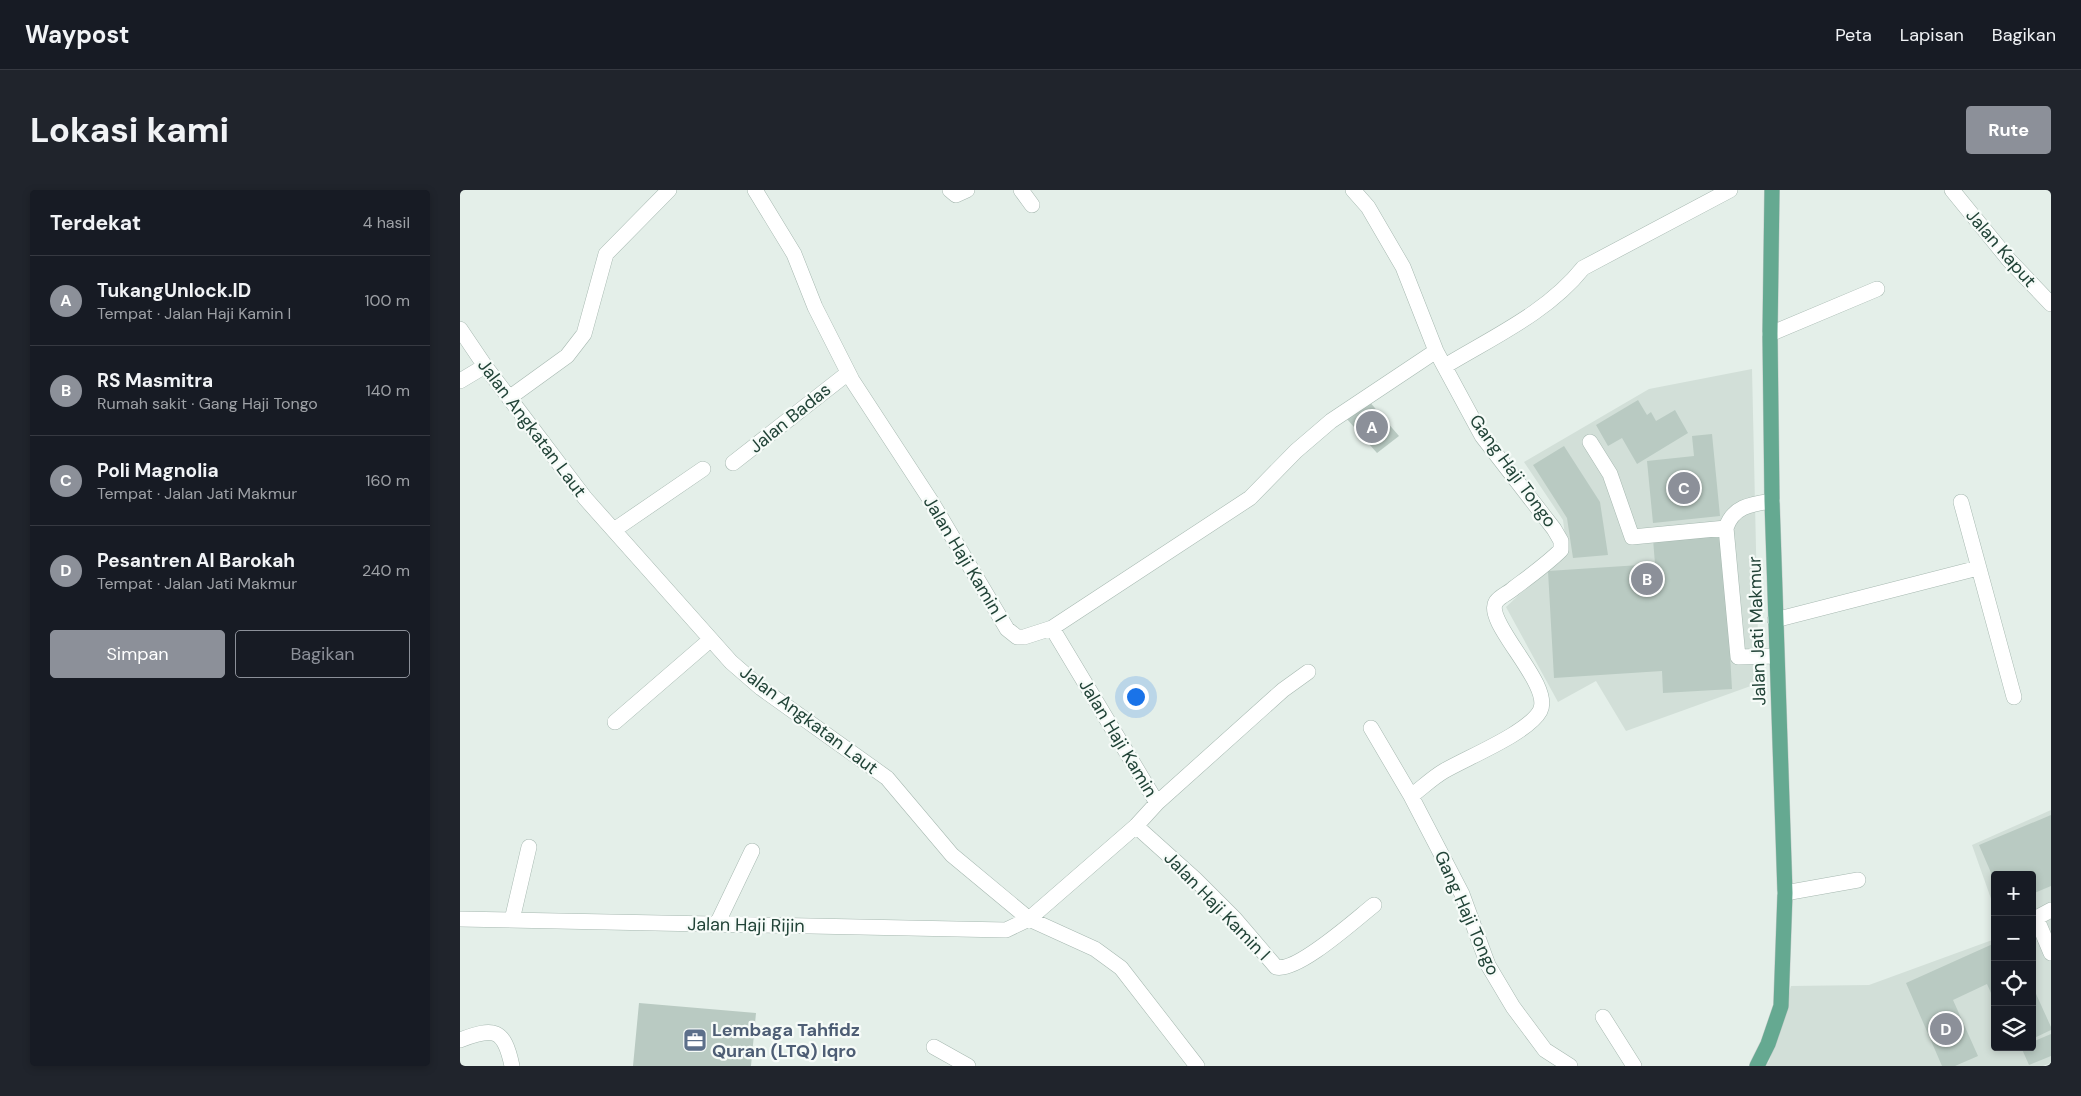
<!DOCTYPE html>
<html lang="id">
<meta charset="utf-8">
<style>
:root{--surface:#171b24;--page:#20242c;--text:#f1f3f6;--muted:#9ea1a6;--line:#363941;--accent:#8c9099}
body{margin:0;font-family:"DM Sans",sans-serif;background:var(--page);color:var(--text)}
.controls{position:absolute;right:15px;bottom:15px;display:grid;overflow:hidden;border-radius:5px;box-shadow:0 2px 8px #0003}
.controls button{width:45px;height:45px;display:grid;place-items:center;padding:0;border:0;border-bottom:1px solid var(--line);background:var(--surface);color:var(--text);font:25px sans-serif}
.you{position:absolute;left:675px;top:506px;width:18px;height:18px;margin:-12px;border:4px solid #fff;border-radius:50%;background:#1a73e8;box-shadow:0 0 0 8px #1a73e833}
.badge{display:grid;place-items:center;width:32px;height:32px;border-radius:50%;background:var(--accent);color:#fff;font-size:16px;font-weight:700}
.pin{position:absolute;translate:-50% -50%;border:2px solid #fff;box-shadow:0 1px 5px #0006}
.list{margin:0;padding:0;list-style:none}
h2{display:flex;justify-content:space-between;align-items:center;height:65px;margin:0;padding:0 20px;font-size:21px}
h2 small{font-size:16px;font-weight:400;color:var(--muted)}
.list li{display:grid;grid-template-columns:32px 1fr auto;gap:15px;align-items:center;box-sizing:border-box;height:90px;padding:0 20px;border-top:1px solid var(--line)}
.list b{display:block;font-size:19px;white-space:nowrap}
.list p{margin:0;font-size:16px;white-space:nowrap;color:var(--muted)}
.list em{font-size:16px;font-style:normal;color:var(--muted)}
.actions{display:flex;gap:10px;padding:15px 20px}
.actions a{flex:1;padding:11px 0;border:1px solid var(--accent);border-radius:5px;text-align:center;font-size:18px;color:var(--accent)}
.actions .main{background:var(--accent);color:#fff}
.icon{flex:none;width:28px;height:28px;fill:none;stroke:currentColor;stroke-width:2;stroke-linecap:round;stroke-linejoin:round}
.map{position:relative;flex:none;width:1591px;height:876px;overflow:hidden;border-radius:5px}
header{display:flex;align-items:center;gap:30px;box-sizing:border-box;height:70px;padding:0 25px;background:var(--surface);border-bottom:1px solid var(--line)}
header strong{font-size:24px}
nav{display:flex;gap:28px;margin-inline-start:auto;font-size:18px}
.intro{display:flex;align-items:center;justify-content:space-between;box-sizing:border-box;height:120px;padding:0 30px}
h1{margin:0;font-size:35px}
.button{padding:12px 22px;border-radius:5px;background:var(--accent);color:#fff;font-size:18px;font-weight:700}
main{display:flex;gap:30px;padding:0 30px}
aside{flex:1;background:var(--surface);border-radius:5px;box-shadow:0 2px 8px #0003}
.map>svg:first-child{display:block}
.built{fill:#d2dfd8}
.building{fill:#b9cac2}
.lines{fill:none;stroke-linecap:round;stroke-linejoin:round}
.minor-casing{stroke:#a6b8b0;stroke-width:16}
.major-casing{stroke:#c1cac7;stroke-width:16}
.minor{stroke:#fff;stroke-width:15}
.major{stroke:#65a991;stroke-width:15}
.labels{text-anchor:middle;dominant-baseline:central;stroke-width:4.5;stroke-linejoin:round;paint-order:stroke}
.street-label{font-size:18px;fill:#214337;stroke:#f6fbf8}
.service-label{font-size:18px;font-weight:bold;fill:#4e5e75;stroke:#f6fbf8;text-anchor:start}
</style>
<header>
<strong>Waypost</strong>
<nav><a>Peta</a><a>Lapisan</a><a>Bagikan</a></nav>
</header>
<div class="intro"><h1>Lokasi kami</h1><a class="button">Rute</a></div>
<main>
<aside>
<h2>Terdekat<small>4 hasil</small></h2>
<ul class="list">
<li><span class="badge">A</span><div><b>TukangUnlock.ID</b><p>Tempat · Jalan Haji Kamin I</p></div><em>100 m</em></li>
<li><span class="badge">B</span><div><b>RS Masmitra</b><p>Rumah sakit · Gang Haji Tongo</p></div><em>140 m</em></li>
<li><span class="badge">C</span><div><b>Poli Magnolia</b><p>Tempat · Jalan Jati Makmur</p></div><em>160 m</em></li>
<li><span class="badge">D</span><div><b>Pesantren Al Barokah</b><p>Tempat · Jalan Jati Makmur</p></div><em>240 m</em></li>
</ul>
<div class="actions"><a class="main">Simpan</a><a>Bagikan</a></div>
</aside>
<div class="map">
<svg width="1591" height="876" viewBox="0 0 1591 876">
<rect width="100%" height="100%" fill="#e4efe9"/>
<path class="built" d="M 1292,179 L 1299,493 L 1166,541 L 1136,491 L 1098,512 L 1046,417 L 1107,360 L 1103,330 L 1064,272 L 1189,199 Z
M 1591,620 L 1591,873 L 1583,876 L 1304,876 L 1309,872 L 1331,796 L 1409,795 L 1535,749 L 1535,857 L 1572,857 L 1572,685 L 1535,685 L 1535,720 L 1512,655 Z"/>
<path class="building" d="M 908,210 L 939,246 L 917,263 L 886,228 Z
M 1178,210 L 1187,225 L 1191,222 L 1196,231 L 1215,220 L 1228,243 L 1177,274 L 1162,248 L 1148,256 L 1136,235 Z
M 1252,244 L 1260,326 L 1193,333 L 1187,271 L 1234,266 L 1232,246 Z
M 1104,256 L 1140,312 L 1148,365 L 1113,368 L 1107,328 L 1073,275 Z
M 1263,344 L 1272,499 L 1203,503 L 1202,481 L 1094,488 L 1088,381 L 1195,374 L 1193,349 Z
M 1591,625 L 1591,696 L 1572,704 L 1572,685 L 1535,685 L 1535,692 L 1519,655 Z
M 1535,753 L 1535,812 L 1527,794 L 1493,810 L 1518,866 L 1495,876 L 1482,876 L 1446,793 Z
M 1572,795 L 1591,837 L 1591,840 L 1572,849 Z
M 179,813 L 296,823 L 291,876 L 173,876 Z
M 1591,844 L 1591,866 L 1569,875 L 1561,857 L 1572,857 L 1572,852 Z"/>
<g class="lines">
<g class="minor-casing">
<path id="minor" d="M 295,0 L 334,64 L 355,117 L 392,190 L 471,311 L 547,439 L 557,447 L 564,447 L 592,438 L 790,308 L 836,261 L 871,231 L 976,161
M 490,0 L 496,5 L 507,0
M 561,0 L 572,15
M 893,0 L 908,17 L 943,77 L 976,161 L 1022,246 L 1094,339 L 1101,351 L 1101,360 C 1087,374 1070,386 1054,398 C 1049,403 1040,406 1036,412 C 1023,432 1094,495 1080,521 C 1068,543 1008,567 984,581 C 972,588 962,598 951,606 L 1002,704 L 1028,775 L 1053,817 L 1085,860 L 1110,876
M 1492,0 L 1549,70 L 1591,114
M 0,139 L 25,176 L 125,308 L 271,472 L 301,498 L 427,588 L 492,665 L 569,729 L 635,759 L 661,778 L 737,876
M 1310,144 L 1417,99
M 985,176 C 1033,147 1088,122 1123,78 L 1270,0
M 0,191 L 25,176
M 49,208 L 107,166 L 124,144 L 146,64 L 209,0
M 1130,252 L 1150,284 L 1172,347 L 1266,338
M 273,273 L 388,183
M 1312,311 C 1292,314 1273,316 1266,338 L 1278,467 L 1316,466
M 1501,312 L 1554,507
M 154,340 L 243,279
M 1315,430 L 1518,378
M 592,438 L 697,613
M 155,532 L 250,450
M 911,538 L 951,606
M 676,636 L 735,689 L 775,729 L 816,777 C 837,783 896,729 914,715
M 1325,703 L 1398,690
M 1591,720 L 1578,727 L 1578,732 L 1591,763
M 0,729 L 546,740 L 569,729 L 676,636 L 697,613 L 823,500 L 848,482
M 52,730 L 69,657
M 257,734 L 292,661
M 1143,827 L 1174,876
M 0,850 C 34,837 44,838 52,876
M 474,857 L 508,876"/>
</g>
<g class="major-casing">
<path id="major" d="M 1297,876 L 1308,854 L 1321,816 L 1325,703 L 1312,311 L 1310,144 L 1312,0"/>
</g>
<use href="#minor" class="minor"/>
<use href="#major" class="major"/>
</g>
<defs>
<g id="office-square" transform="scale(1.25)"><rect x="-9" y="-9" width="18" height="18" rx="4" fill="#5c6f8a" stroke="#f6fbf8"/><path d="M-6-3h4V-5.5h4V-3h4V5H-6ZM-1-4.5V-3h2v-1.5ZM-6 0V1H6V0Z" fill="#fff"/></g>
</defs>
<g fill-rule="evenodd">
<use href="#office-square" x="235" y="850"/>
</g>
<g class="labels">
<g class="street-label">
<text transform="translate(1541 58) rotate(49)">Jalan Kaput</text>
<text transform="translate(330 228) rotate(-39)">Jalan Badas</text>
<text transform="translate(72 238) rotate(53)">Jalan Angkatan Laut</text>
<text transform="translate(1053 281) rotate(54)">Gang Haji Tongo</text>
<text transform="translate(505 369) rotate(59)">Jalan Haji Kamin I</text>
<text transform="translate(1297 441) rotate(-92)">Jalan Jati Makmur</text>
<text transform="translate(349 530) rotate(37)">Jalan Angkatan Laut</text>
<text transform="translate(658 548) rotate(59)">Jalan Haji Kamin</text>
<text transform="translate(757 716) rotate(46)">Jalan Haji Kamin I</text>
<text transform="translate(1007 723) rotate(66)">Gang Haji Tongo</text>
<text transform="translate(286 735) rotate(1)">Jalan Haji Rijin</text>
</g>
<g class="service-label">
<text x="252" y="840">Lembaga Tahfidz<tspan x="252" dy="21">Quran (LTQ) Iqro</tspan></text>
</g>
</g>
</svg>
<div class="controls">
<button>+</button>
<button>−</button>
<button><svg class="icon" aria-label="locate" viewBox="0 0 24 24"><circle cx="12" cy="12" r="6"/><path d="M12 2v4M12 18v4M2 12h4M18 12h4"/></svg></button>
<button><svg class="icon" aria-label="layers" viewBox="0 0 24 24"><path d="M12 4l9 5-9 5-9-5zM3 14l9 5 9-5"/></svg></button>
</div>
<div class="you"></div>
<div class="pin badge" style="left:912px;top:237px">A</div>
<div class="pin badge" style="left:1187px;top:389px">B</div>
<div class="pin badge" style="left:1224px;top:298px">C</div>
<div class="pin badge" style="left:1486px;top:839px">D</div>
</div>
</main>
